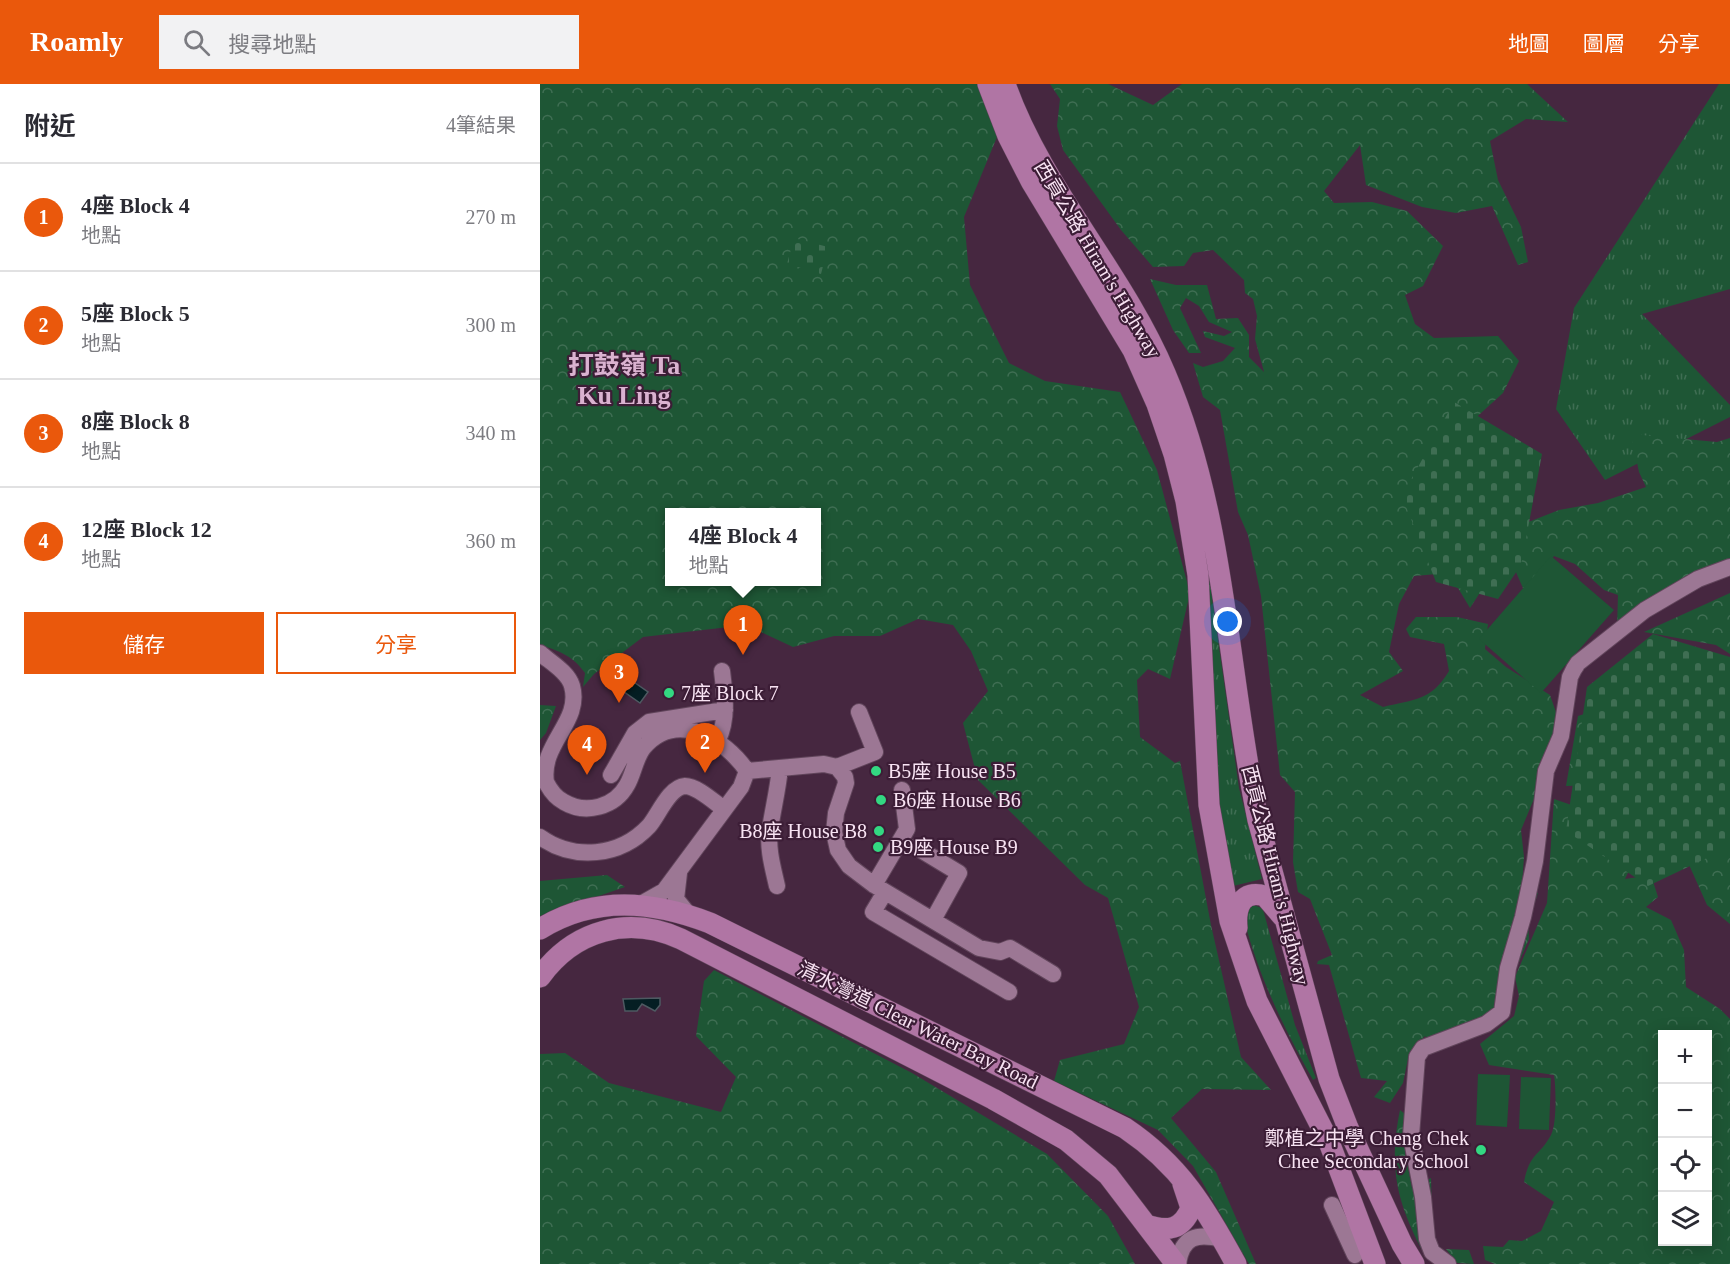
<!DOCTYPE html>
<html lang="zh-TW">
<meta charset="utf-8">
<style>
:root{--surface:#fff;--page:#f2f2f3;--text:#2b2b33;--muted:#7c7c81;--line:#e1e1e2;--accent:#ea580c}
body{margin:0;font-family:"Times New Roman","Noto Sans TC",serif;background:var(--page);color:var(--text)}
.controls{position:absolute;right:18px;bottom:18px;display:grid;overflow:hidden;border-radius:0px;box-shadow:0 3px 15px #0003}
.controls button{width:54px;height:54px;display:grid;place-items:center;padding:0;border:0;border-bottom:2px solid var(--line);background:var(--surface);color:var(--text);font:30px sans-serif}
.you{position:absolute;left:688px;top:538px;width:21px;height:21px;margin:-15px;border:4px solid #fff;border-radius:50%;background:#1a73e8;box-shadow:0 0 0 9px #1a73e833}
.badge{display:grid;place-items:center;width:39px;height:39px;border-radius:50%;background:var(--accent);color:#fff;font-size:20px;font-weight:700}
.pin{position:absolute;translate:-50% -50px;filter:drop-shadow(0 2px 3px #0008)}
.pin::after{content:'';position:absolute;top:32px;width:21px;height:18px;background:inherit;clip-path:polygon(0 0,100% 0,50% 100%)}
.popup{position:absolute;left:125px;top:424px;width:156px;height:78px;box-sizing:border-box;display:grid;place-content:center;border-radius:0px;background:var(--surface);filter:drop-shadow(0 2px 4px #0005);font-size:20px;white-space:nowrap;color:var(--muted)}
.popup b{font-size:22px;color:var(--text)}
.popup::after{content:'';position:absolute;left:50%;top:100%;margin-left:-12px;border:12px solid transparent;border-top-color:var(--surface)}
.list{margin:0;padding:0;list-style:none}
h2{display:flex;justify-content:space-between;align-items:center;height:78px;margin:0;padding:0 24px;font-size:26px}
h2 small{font-size:20px;font-weight:400;color:var(--muted)}
.list li{display:grid;grid-template-columns:39px 1fr auto;gap:18px;align-items:center;box-sizing:border-box;height:108px;padding:0 24px;border-top:2px solid var(--line)}
.list b{display:block;font-size:22px;white-space:nowrap}
.list p{margin:0;font-size:20px;white-space:nowrap;color:var(--muted)}
.list em{font-size:20px;font-style:normal;color:var(--muted)}
.actions{display:flex;gap:12px;padding:18px 24px}
.actions a{flex:1;padding:14px 0;border:2px solid var(--accent);border-radius:0px;text-align:center;font-size:21px;color:var(--accent)}
.actions .main{background:var(--accent);color:#fff}
.icon{flex:none;width:33px;height:33px;fill:none;stroke:currentColor;stroke-width:2;stroke-linecap:round;stroke-linejoin:round}
.map{position:relative;flex:none;width:1190px;height:1180px;overflow:hidden}
header{display:flex;align-items:center;gap:36px;box-sizing:border-box;height:84px;padding:0 30px;background:var(--accent);color:#fff}
header strong{font-size:28px}
nav{display:flex;gap:33px;margin-inline-start:auto;font-size:21px}
.search{width:420px;height:54px;background:var(--page);display:flex;align-items:center;gap:15px;box-sizing:border-box;padding:0 21px;border-radius:0px;color:var(--muted);font-size:22px}
main{display:flex}
aside{flex:1;background:var(--surface)}
.map>svg:first-child{display:block}
.grass{fill:url(#grass-tufts)}
.forest{fill:url(#forest-crowns);fill-rule:evenodd}
.cemetery{fill:url(#cemetery-stones)}
.park{fill:#1e5635}
.water{fill:#051e23;stroke:#4e5961;stroke-width:1.5}
.lines{fill:none;stroke-linecap:round;stroke-linejoin:round}
.minor-casing{stroke:#61455b;stroke-width:18}
.major-casing{stroke:#61455b;stroke-width:22}
.minor{stroke:#9c7794;stroke-width:16}
.major{stroke:#b075a4;stroke-width:21}
.poi-dot{fill:#33d882;stroke:#3c1d36;stroke-width:2}
.labels{text-anchor:middle;dominant-baseline:central;stroke-width:4.5;stroke-linejoin:round;paint-order:stroke}
.street-label{font-size:20px;fill:#f8e3f3;stroke:#3c1d36}
.poi-label{font-size:20px;fill:#f8e3f3;stroke:#3c1d36;text-anchor:start}
.district-label{font-size:26px;font-weight:bold;fill:#dab2d0;stroke:#3c1d36}
</style>
<header>
<strong>Roamly</strong>
<div class="search"><svg class="icon" aria-label="search" viewBox="0 0 24 24"><circle cx="10" cy="10" r="6"/><path d="M15 15l6 6"/></svg>搜尋地點</div>
<nav><a>地圖</a><a>圖層</a><a>分享</a></nav>
</header>
<main>
<aside>
<h2>附近<small>4筆結果</small></h2>
<ul class="list">
<li><span class="badge">1</span><div><b>4座 Block 4</b><p>地點</p></div><em>270 m</em></li>
<li><span class="badge">2</span><div><b>5座 Block 5</b><p>地點</p></div><em>300 m</em></li>
<li><span class="badge">3</span><div><b>8座 Block 8</b><p>地點</p></div><em>340 m</em></li>
<li><span class="badge">4</span><div><b>12座 Block 12</b><p>地點</p></div><em>360 m</em></li>
</ul>
<div class="actions"><a class="main">儲存</a><a>分享</a></div>
</aside>
<div class="map">
<svg width="1190" height="1180" viewBox="0 0 1190 1180">
<defs>
<pattern id="grass-tufts" width="24" height="20" patternUnits="userSpaceOnUse" patternTransform="scale(1.5)"><rect width="24" height="20" fill="#1e5635"/><path d="M3 7l-1-3M5 7V3M7 7l1-3M15 17l-1-3M17 17v-4M19 17l1-3" fill="none" stroke="#3f6e53"/></pattern>
<pattern id="forest-crowns" width="20" height="18" patternUnits="userSpaceOnUse" patternTransform="scale(1.5)"><rect width="20" height="18" fill="#1e5635"/><path d="M2 6a3 3 0 1 1 6 0M12 15a3 3 0 1 1 6 0" fill="none" stroke="#3f6e53"/></pattern>
<pattern id="cemetery-stones" width="16" height="16" patternUnits="userSpaceOnUse" patternTransform="scale(1.5)"><rect width="16" height="16" fill="#1e5635"/><path d="M2 7V4a2 2 0 0 1 4 0v3zM10 15v-3a2 2 0 0 1 4 0v3z" fill="#3f6e53"/></pattern>
</defs>
<rect width="100%" height="100%" fill="#462740"/>
<path class="grass" d="M 1179,0 L 1190,0 L 1190,205 L 1102,230 L 1190,321 L 1190,333 L 1065,396 L 1016,325 L 1034,224 Z
M 663,471 L 666,471 L 699,704 L 722,795 L 689,803 L 682,768 Z
M 713,821 L 722,824 L 724,829 L 755,941 L 776,994 L 773,996 C 743,943 718,891 703,832 Z"/>
<path class="forest" d="M 0,0 L 441,0 L 457,53 L 424,133 L 430,201 L 469,279 L 505,297 L 580,308 L 617,386 L 650,509 L 630,595 L 608,585 L 597,596 L 600,653 L 635,679 L 640,677 L 671,841 L 701,973 L 731,1006 L 662,1005 L 631,1034 L 676,1088 L 716,1180 L 709,1180 L 653,1082 L 618,1046 L 514,997 L 520,976 L 584,960 L 599,923 L 568,814 L 545,801 L 438,696 L 423,639 L 448,607 L 431,567 L 413,541 L 378,535 L 340,552 L 294,552 L 253,563 L 206,541 L 103,553 L 54,590 L 43,603 L 45,589 C 33,572 20,567 0,561 ZM 130,428 L 276,428 L 276,498 L 130,498 Z
M 510,0 L 568,0 L 613,21 L 642,0 L 987,0 L 1028,38 L 986,35 L 950,57 L 958,96 L 981,143 L 988,178 L 978,181 L 952,122 L 916,129 L 882,123 L 826,101 L 820,61 L 784,107 L 794,119 L 832,118 L 867,127 L 903,162 L 883,202 L 865,211 L 875,240 L 894,254 L 958,252 L 979,277 L 963,309 L 930,339 L 956,484 L 930,524 L 909,489 L 874,492 L 859,520 L 849,568 L 863,587 L 820,611 L 843,623 C 875,615 891,617 909,587 L 904,560 L 870,553 L 866,545 L 876,533 L 917,533 L 948,540 L 945,565 L 966,583 L 1010,611 L 1026,657 L 996,710 L 981,746 L 984,773 L 982,801 L 998,809 L 988,838 L 989,855 L 951,943 L 921,955 L 906,947 L 898,967 L 885,952 L 869,970 L 863,999 L 850,1019 L 834,1013 L 847,997 L 821,994 L 789,881 L 777,880 L 778,877 L 792,871 L 770,815 L 758,808 L 753,778 L 755,708 L 740,691 L 721,512 L 708,451 L 698,428 L 680,326 L 663,313 L 653,279 L 663,283 L 683,277 L 695,264 L 665,253 L 663,247 L 684,252 L 692,248 L 669,238 L 659,222 L 646,214 L 640,224 L 661,269 L 649,269 L 633,246 L 610,195 L 636,201 L 667,201 L 676,235 L 698,234 L 709,251 L 709,273 L 724,288 L 715,255 L 717,232 L 713,215 L 705,209 L 704,196 L 673,166 L 653,169 L 644,182 L 613,183 L 581,146 L 523,66 L 517,42 L 520,15 Z
M 1091,350 L 1177,358 L 1190,354 L 1190,487 L 1077,543 L 1078,511 L 1064,506 L 1035,480 L 1014,472 L 986,511 L 965,463 L 966,447 L 1019,426 L 1058,419 L 1106,403 L 1099,388 Z
M 1190,509 L 1190,570 L 1176,561 L 1104,548 Z
M 0,621 L 16,622 L 6,649 L 0,656 Z
M 1056,626 L 1103,758 L 1085,795 L 1111,791 L 1118,813 L 1106,823 L 1131,836 L 1144,866 L 1146,903 L 1180,925 L 1190,935 L 1190,1180 L 955,1180 L 945,1176 L 943,1162 L 963,1163 L 969,1156 L 982,1157 L 1001,1147 L 1014,1118 L 984,1098 C 990,1068 999,1073 1011,1051 C 1017,1040 1016,1003 1014,991 L 949,981 L 940,960 L 974,932 L 979,912 L 975,893 L 1007,819 L 1014,715 L 1046,726 L 1057,701 L 1026,702 L 1038,632 ZM 1122,950 L 1168,950 L 1168,1158 L 1122,1158 Z
M 1190,753 L 1190,840 L 1167,821 L 1146,774 Z
M 67,791 L 85,803 L 0,832 L 0,797 Z
M 174,886 L 372,989 L 507,1070 L 568,1132 L 595,1180 L 0,1180 L 0,970 L 25,969 L 69,999 L 181,1028 L 196,993 L 156,952 L 164,897 Z
M 860,1026 L 865,1030 L 865,1069 L 872,1104 L 891,1094 L 892,1130 L 885,1172 C 857,1119 848,1085 860,1026 Z
M 906,1165 L 929,1166 L 934,1180 L 917,1179 Z"/>
<path class="cemetery" d="M 254,154 L 288,163 L 281,190 L 247,180 Z
M 914,318 L 1002,370 L 981,481 L 958,515 L 896,498 L 862,412 Z
M 1113,550 L 1190,573 L 1190,763 L 1108,802 L 1026,747 L 1047,603 Z"/>
<path class="park" d="M 1011,472 L 1074,526 L 1001,609 L 939,555 Z
M 938,990 L 970,991 L 967,1043 L 936,1041 Z
M 981,993 L 1011,994 L 1009,1046 L 979,1045 Z"/>
<path class="water" d="M 88,594 L 108,608 L 100,619 L 80,605 Z
M 120,914 L 120,921 L 115,927 L 102,920 L 97,927 L 85,927 L 83,915 Z"/>
<g class="lines">
<g class="minor-casing">
<path id="minor" d="M 0,569 C 10,578 28,588 32,602 C 42,638 0,659 6,698 C 10,706 16,714 24,718 C 46,731 75,723 87,701 C 94,689 95,674 104,663 C 137,625 185,655 207,687
M 178,656 C 188,635 185,611 182,587
M 297,683 L 335,668 L 319,628
M 207,687 L 284,680 L 297,683 L 305,693 L 306,699 L 296,729 L 294,748 L 298,766 L 309,782 L 334,801 L 439,864 L 460,868 L 470,864 L 513,890
M 71,691 L 95,649 L 109,638 L 185,626
M 0,753 C 34,777 80,773 109,742 C 118,732 129,703 145,702 C 157,702 174,718 184,725
M 376,763 L 419,789 L 393,836
M 139,789 L 136,815 L 149,831
M 334,801 L 367,745 L 362,706
M 237,802 C 233,784 227,764 230,745 C 233,725 238,705 240,684
M 345,808 L 333,828 L 469,908
M 101,820 L 124,807 L 201,703 L 207,687
M 792,1121 L 815,1171
M 638,1180 C 642,1152 657,1149 682,1155
M 908,1180 L 892,1168 L 887,1155 L 883,1113 L 871,1052 L 877,973 L 883,964 L 946,940 L 962,928 L 968,884 L 983,833 L 995,777 L 1006,687 L 1021,652 L 1030,593 L 1034,585 L 1038,579 L 1105,526 L 1158,495 L 1190,483"/>
</g>
<g class="major-casing">
<path id="major" d="M 448,0 L 468,52 L 491,97 L 593,266 L 617,320 L 634,370 L 646,417 L 658,491 L 669,721 L 690,837 L 717,917 L 789,1058 L 835,1180
M 465,0 C 502,105 582,187 625,289 C 686,431 687,587 718,736 L 789,995 L 808,1044 L 862,1160 L 874,1180
M 697,844 C 695,823 702,805 725,812 L 743,833
M 0,845 C 55,811 113,817 170,839 L 585,1044 C 640,1081 665,1123 696,1180
M 0,893 C 34,846 88,831 141,855 L 453,1015 L 526,1056 L 568,1091 L 636,1180
M 606,1141 C 628,1148 642,1146 651,1124 L 643,1100"/>
</g>
<use href="#minor" class="minor"/>
<use href="#major" class="major"/>
</g>
<g class="poi-dot">
<circle cx="129" cy="609" r="6"/>
<circle cx="336" cy="687" r="6"/>
<circle cx="341" cy="716" r="6"/>
<circle cx="339" cy="747" r="6"/>
<circle cx="338" cy="763" r="6"/>
<circle cx="941" cy="1066" r="6"/>
</g>
<g class="labels">
<g class="street-label">
<text transform="translate(558 175) rotate(59)">西貢公路 Hiram's Highway</text>
<text transform="translate(736 791) rotate(76)">西貢公路 Hiram's Highway</text>
<text transform="translate(378 941) rotate(26)">清水灣道 Clear Water Bay Road</text>
</g>
<g class="poi-label">
<text x="141" y="609">7座 Block 7</text>
<text x="348" y="687">B5座 House B5</text>
<text x="353" y="716">B6座 House B6</text>
<text x="327" y="747" text-anchor="end">B8座 House B8</text>
<text x="350" y="763">B9座 House B9</text>
<text x="929" y="1054" text-anchor="end">鄭植之中學 Cheng Chek<tspan x="929" dy="23">Chee Secondary School</tspan></text>
</g>
<g class="district-label">
<text x="84" y="281">打鼓嶺 Ta<tspan x="84" dy="30">Ku Ling</tspan></text>
</g>
</g>
</svg>
<div class="controls">
<button>+</button>
<button>−</button>
<button><svg class="icon" aria-label="locate" viewBox="0 0 24 24"><circle cx="12" cy="12" r="6"/><path d="M12 2v4M12 18v4M2 12h4M18 12h4"/></svg></button>
<button><svg class="icon" aria-label="layers" viewBox="0 0 24 24"><path d="M12 4l9 5-9 5-9-5zM3 14l9 5 9-5"/></svg></button>
</div>
<div class="you"></div>
<div class="pin badge" style="left:203px;top:571px">1</div>
<div class="popup"><b>4座 Block 4</b>地點</div>
<div class="pin badge" style="left:165px;top:689px">2</div>
<div class="pin badge" style="left:79px;top:619px">3</div>
<div class="pin badge" style="left:47px;top:691px">4</div>
</div>
</main>
